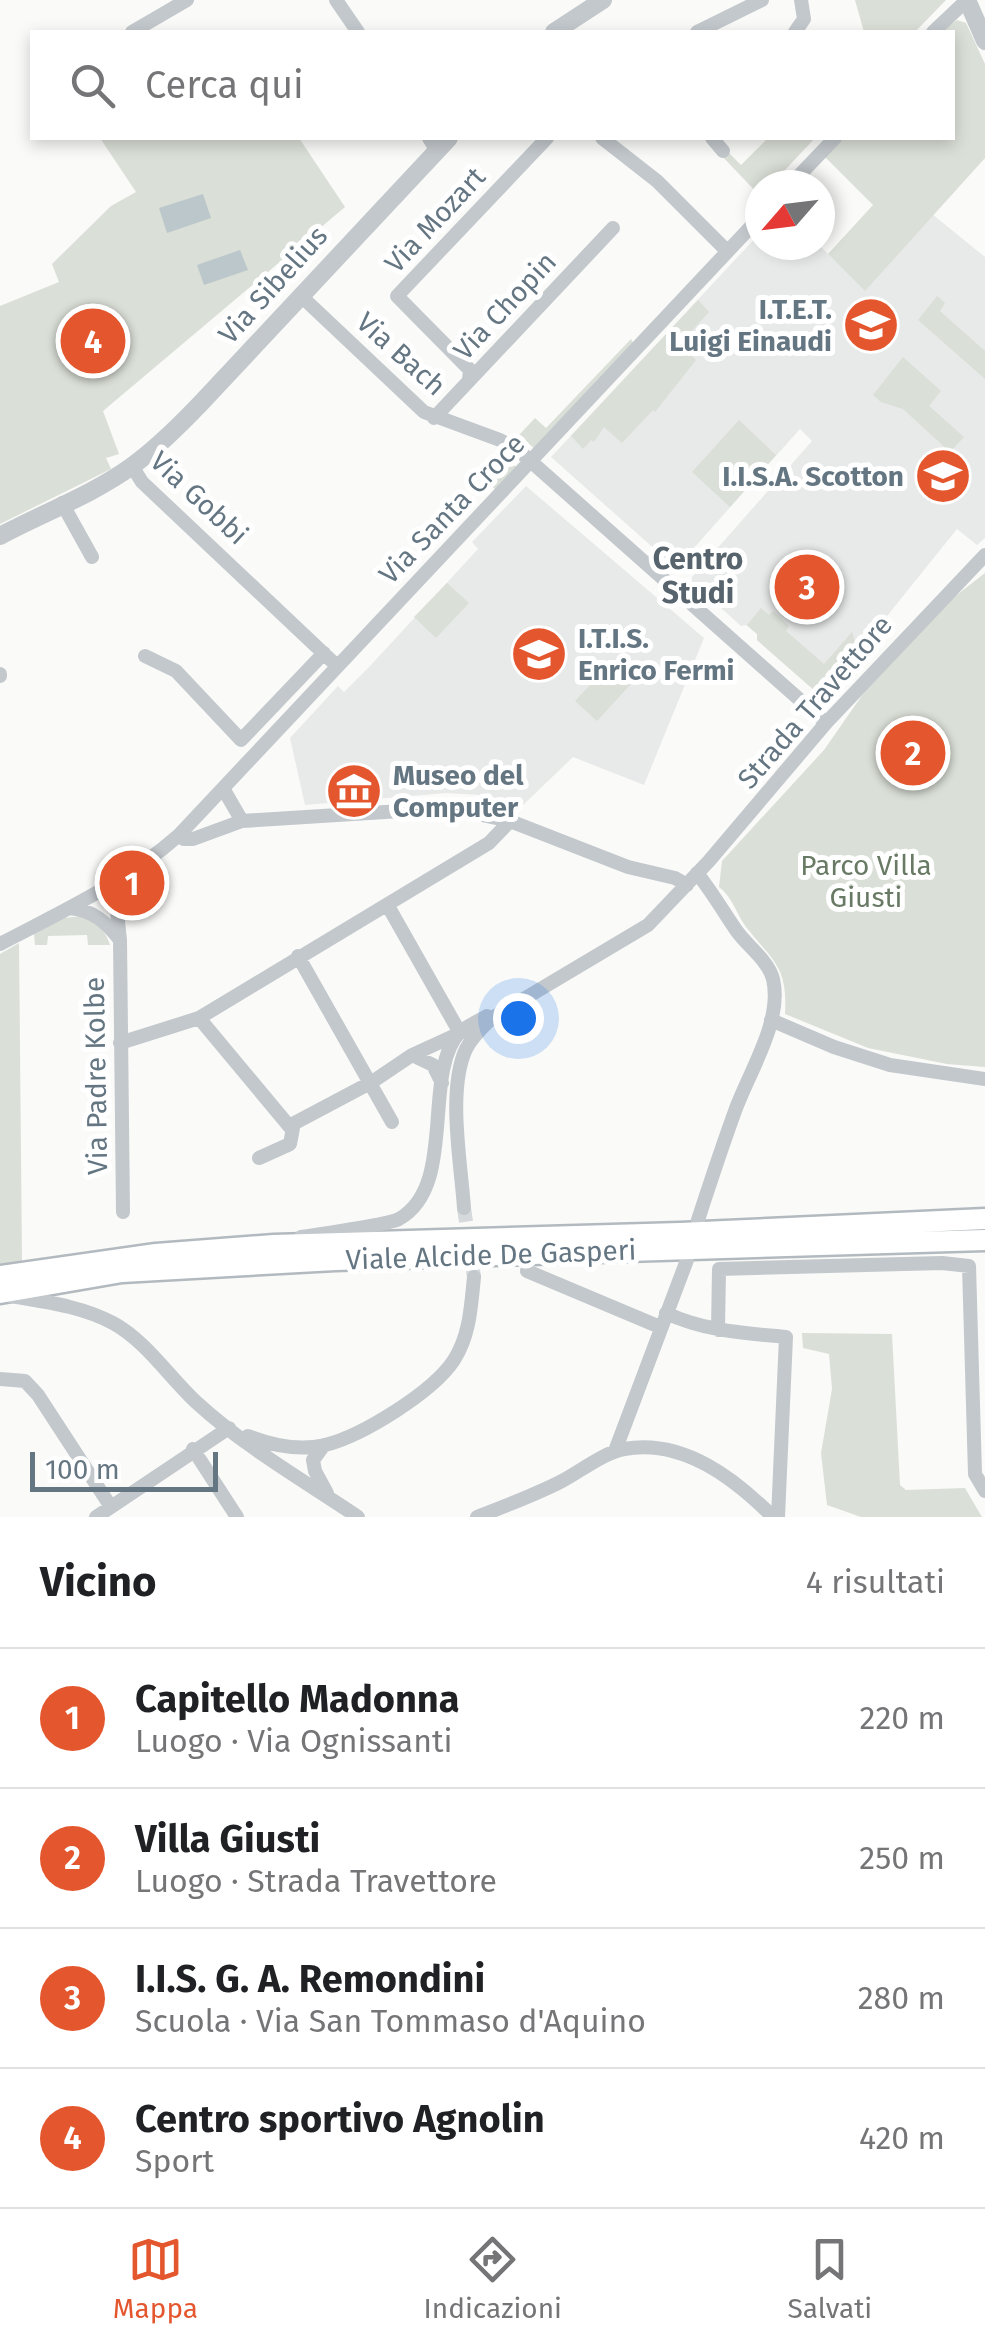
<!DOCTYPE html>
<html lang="it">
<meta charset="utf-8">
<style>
:root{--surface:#fff;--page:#f6f6f6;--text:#202124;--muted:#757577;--line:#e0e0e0;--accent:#e4572e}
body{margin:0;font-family:"Fira Sans",sans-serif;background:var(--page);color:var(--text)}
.compass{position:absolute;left:745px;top:170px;width:90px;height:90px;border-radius:50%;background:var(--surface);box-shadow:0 5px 15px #0003;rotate:242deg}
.scale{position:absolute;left:30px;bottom:25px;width:188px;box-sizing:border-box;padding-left:10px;border:5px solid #657683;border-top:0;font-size:28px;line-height:35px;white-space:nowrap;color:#657683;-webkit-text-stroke:8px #fff;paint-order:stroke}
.you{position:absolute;left:518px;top:1018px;width:35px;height:35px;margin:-25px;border:8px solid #fff;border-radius:50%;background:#1a73e8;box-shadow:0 0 0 15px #1a73e833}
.badge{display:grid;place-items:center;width:65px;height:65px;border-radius:50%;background:var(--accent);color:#fff;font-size:32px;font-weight:700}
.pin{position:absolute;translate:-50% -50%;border:5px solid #fff;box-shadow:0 2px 10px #0006}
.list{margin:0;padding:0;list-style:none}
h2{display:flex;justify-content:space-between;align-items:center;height:130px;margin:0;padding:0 40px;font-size:42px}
h2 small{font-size:32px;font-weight:400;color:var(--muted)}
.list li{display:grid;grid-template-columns:65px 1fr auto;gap:30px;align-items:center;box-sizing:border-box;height:140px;padding:0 40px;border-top:2px solid var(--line)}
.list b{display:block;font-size:38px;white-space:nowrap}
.list p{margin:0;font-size:32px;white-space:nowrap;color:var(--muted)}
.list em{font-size:32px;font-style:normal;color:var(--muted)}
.icon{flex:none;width:55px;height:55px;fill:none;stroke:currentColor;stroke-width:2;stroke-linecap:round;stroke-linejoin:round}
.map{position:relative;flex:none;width:985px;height:1517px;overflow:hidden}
.search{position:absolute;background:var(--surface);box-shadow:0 5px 15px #0003;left:30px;right:30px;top:30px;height:110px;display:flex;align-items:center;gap:25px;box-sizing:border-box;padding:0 35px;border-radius:0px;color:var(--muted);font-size:38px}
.sheet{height:690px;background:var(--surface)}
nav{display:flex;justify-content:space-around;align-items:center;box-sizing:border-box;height:140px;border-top:2px solid var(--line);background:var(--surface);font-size:28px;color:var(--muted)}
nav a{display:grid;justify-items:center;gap:5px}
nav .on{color:var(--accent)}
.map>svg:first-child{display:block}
.built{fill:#e8e9e9}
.green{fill:#dadfd7}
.water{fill:#bbc7cb}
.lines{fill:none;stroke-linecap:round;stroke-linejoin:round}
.minor-tunnel{stroke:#d5d9db;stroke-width:14;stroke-dasharray:14 7;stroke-linecap:butt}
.secondary-casing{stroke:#b3babf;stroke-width:25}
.minor{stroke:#c3c8cc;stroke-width:14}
.tertiary{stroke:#c3c8cc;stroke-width:18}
.secondary{stroke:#fff;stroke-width:20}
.labels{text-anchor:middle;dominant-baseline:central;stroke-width:10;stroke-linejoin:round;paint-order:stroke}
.street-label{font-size:28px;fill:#657683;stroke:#fff}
.poi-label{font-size:28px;font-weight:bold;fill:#657683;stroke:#fff;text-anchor:end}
.park-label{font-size:28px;fill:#687a64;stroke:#fff}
.neighbourhood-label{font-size:30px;font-weight:bold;fill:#57646e;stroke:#fff}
</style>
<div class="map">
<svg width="985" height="1517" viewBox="0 0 985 1517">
<rect width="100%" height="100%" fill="#fafaf8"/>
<path class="built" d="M 932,214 L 985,257 L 985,538 L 977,545 L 957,529 L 887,616 L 881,616 L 857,643 L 857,649 L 820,690 L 815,691 L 757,640 L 757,634 L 746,625 L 741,626 L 692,582 L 692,577 L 812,441 L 800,429 L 676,568 L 551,457 L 760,233 L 760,245 L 819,245 L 865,290 Z
M 526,486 L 704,638 L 644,785 L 573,757 L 522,806 L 480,795 L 446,793 L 305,805 L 290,738 L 338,686 L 344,692 L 370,666 L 478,549 L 472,542 Z"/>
<path class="green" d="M 855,0 L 946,0 L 915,32 L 864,32 Z
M 957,20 L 966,23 L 985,64 L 985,158 L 865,291 L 828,254 L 873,205 L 824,156 L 841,138 L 952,138 L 952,32 L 940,32 Z
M 100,138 L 299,138 L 345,207 L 103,411 L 119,454 L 106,458 L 111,469 L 0,524 L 0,306 L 59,282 L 52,264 L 111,206 L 136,192 Z
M 768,138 L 815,138 L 771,185 L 760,185 L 760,196 L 720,154 L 725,149 L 741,165 Z
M 937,296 L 945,303 L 940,311 L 985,351 L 985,379 L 918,320 Z
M 698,300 L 709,312 L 680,344 L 696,360 L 655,412 L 653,410 L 622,443 L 604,427 L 594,442 L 591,440 L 583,449 L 571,436 Z
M 631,339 L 636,348 L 536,450 L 519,435 L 535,418 L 546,428 Z
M 903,357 L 941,391 L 929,406 L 964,437 L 950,452 L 903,409 L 881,402 L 873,395 Z
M 739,420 L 776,455 L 730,507 L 692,472 Z
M 501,451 L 517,468 L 497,491 L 479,474 Z
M 985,573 L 985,1067 L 947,1064 L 868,1048 L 785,1014 C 788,967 773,961 746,927 C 736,913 733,898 719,887 L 722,861 L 824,750 L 863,694 L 949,601 Z
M 447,583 L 469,603 L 436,638 L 414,617 Z
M 761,608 L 769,615 L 773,611 L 789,626 L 786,631 L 824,664 L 852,632 L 857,649 L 820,690 L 815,691 L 757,640 L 757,634 L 747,625 Z
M 609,665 L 630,685 L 597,721 L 575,701 Z
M 82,916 C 96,921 106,931 110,945 L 88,945 L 87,935 L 48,936 L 47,945 L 35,945 L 34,934 L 63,918 Z
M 19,943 L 22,1261 L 0,1265 L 0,954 Z
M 802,1333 L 892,1334 L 900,1485 L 906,1490 L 965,1488 L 982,1517 L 861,1517 L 827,1505 L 821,1453 L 832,1389 L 829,1354 L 803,1348 Z"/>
<path class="water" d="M 203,194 L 211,218 L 167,233 L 159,208 Z
M 240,250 L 248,270 L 204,285 L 197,265 Z"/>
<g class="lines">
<path class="minor-tunnel" d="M 464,1208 L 474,1277"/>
<g class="secondary-casing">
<path id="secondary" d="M 0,1276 L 156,1254 L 274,1245 L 680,1233 L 985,1219
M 0,1293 L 122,1272 L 335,1260 L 985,1240"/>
</g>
<path class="minor" d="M 336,0 L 358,32
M 132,32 L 187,0
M 697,32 L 762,0
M 795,32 L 804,19 L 801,0
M 933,32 L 967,0
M 429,138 L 437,151
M 602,138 L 657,181 L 727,251
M 712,138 L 723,151
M 790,185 L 835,138
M 300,295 L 424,412 L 500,440 L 518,450 L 826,723
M 469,380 L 470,370 L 397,296 L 547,138
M 434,418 L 613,228
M 132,466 L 142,482 L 337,666
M 62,503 L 92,557
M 145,656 L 176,671 L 241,740 L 324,653
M 0,674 L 0,676
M 224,790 L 242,821
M 179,835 L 184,839 L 193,839 L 242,821 L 449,808 L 510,821 L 628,867 L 675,878 L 687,885
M 697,873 C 712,892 723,911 736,930 C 747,946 768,960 773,979 C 783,1021 749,1072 735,1111 C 722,1147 710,1183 698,1220
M 114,884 L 120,940 L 123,1212
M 69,908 C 93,910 106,922 120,940
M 0,944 C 63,911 126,882 179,835 L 760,217
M 298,956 L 392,1122
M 199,1018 L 489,843 L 510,821
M 771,1020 L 834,1047 L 890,1065 L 985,1079
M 120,1043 L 199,1018 L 289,1126
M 412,1055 L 433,1065 L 442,1083
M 259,1158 L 290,1144 L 293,1128 L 289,1126 L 372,1082 L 412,1055 L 460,1033 L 388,906
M 464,1208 C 461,1163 447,1090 466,1049 C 472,1037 483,1027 492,1018 L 648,925 L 709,861 L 826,723 L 985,555
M 301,1237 C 319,1234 387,1225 399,1219 C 458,1186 421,1073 460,1032 C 467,1026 479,1021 487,1016
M 527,1271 L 660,1327
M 11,1296 C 46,1302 81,1306 113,1323 C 146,1341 169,1377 196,1402 C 245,1447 303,1480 358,1517
M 666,1313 C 704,1331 744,1333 786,1337 L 778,1517
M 718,1330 L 719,1269 L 942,1263 L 969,1266 L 975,1474 L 985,1491
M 0,1379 L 25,1381 L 38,1395 L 111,1507
M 248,1436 C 271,1445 300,1451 325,1445 C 362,1436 433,1392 454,1360 C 470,1335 471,1306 474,1277
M 324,1445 L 313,1460 L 315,1471 L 327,1493
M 193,1449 L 237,1517
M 615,1451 L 687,1260
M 96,1517 L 229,1428
M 477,1517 C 505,1506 535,1495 562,1481 C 581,1471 603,1453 624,1449 C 683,1438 735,1479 773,1517"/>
<path class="tertiary" d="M 967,0 L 985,41
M 554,32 L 603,0
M 0,536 C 43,513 92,495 132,466 C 157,448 180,425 201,403 L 449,138"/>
<use href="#secondary" class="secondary"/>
</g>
<defs>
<g id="school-disc" transform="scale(2.875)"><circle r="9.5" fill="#e4572e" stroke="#fff"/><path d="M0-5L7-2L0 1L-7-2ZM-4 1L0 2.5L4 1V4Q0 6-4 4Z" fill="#fff"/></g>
<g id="museum-disc" transform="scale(2.875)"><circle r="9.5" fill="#e4572e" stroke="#fff"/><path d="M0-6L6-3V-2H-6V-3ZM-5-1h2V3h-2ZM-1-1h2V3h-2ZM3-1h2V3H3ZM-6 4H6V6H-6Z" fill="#fff"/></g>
</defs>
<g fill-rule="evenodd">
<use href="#school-disc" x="871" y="325"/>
<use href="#school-disc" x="943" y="476"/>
<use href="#school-disc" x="539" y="654"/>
<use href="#museum-disc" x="354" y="791"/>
</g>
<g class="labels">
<g class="street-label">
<text transform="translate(435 220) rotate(-47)">Via Mozart</text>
<text transform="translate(273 285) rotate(-48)">Via Sibelius</text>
<text transform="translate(505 306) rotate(-47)">Via Chopin</text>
<text transform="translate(401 354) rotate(42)">Via Bach</text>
<text transform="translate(199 498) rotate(43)">Via Gobbi</text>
<text transform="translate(452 509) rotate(-46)">Via Santa Croce</text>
<text transform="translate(815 702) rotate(-49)">Strada Travettore</text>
<text transform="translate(96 1076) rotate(-91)">Via Padre Kolbe</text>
<text transform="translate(491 1255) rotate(-2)">Viale Alcide De Gasperi</text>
</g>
<g class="poi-label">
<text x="832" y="309">I.T.E.T.<tspan x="832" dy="32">Luigi Einaudi</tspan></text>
<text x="904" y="476">I.I.S.A. Scotton</text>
<text x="578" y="638" text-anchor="start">I.T.I.S.<tspan x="578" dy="32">Enrico Fermi</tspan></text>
<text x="393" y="775" text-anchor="start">Museo del<tspan x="393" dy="32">Computer</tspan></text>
</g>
<g class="park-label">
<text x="866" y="865">Parco Villa<tspan x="866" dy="32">Giusti</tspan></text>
</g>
<g class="neighbourhood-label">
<text x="698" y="559">Centro<tspan x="698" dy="34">Studi</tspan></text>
</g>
</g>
</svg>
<svg class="compass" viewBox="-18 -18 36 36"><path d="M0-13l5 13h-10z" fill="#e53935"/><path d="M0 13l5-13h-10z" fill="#757577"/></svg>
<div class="scale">100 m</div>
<div class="you"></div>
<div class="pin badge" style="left:132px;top:883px">1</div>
<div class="pin badge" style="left:913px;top:753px">2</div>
<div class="pin badge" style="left:807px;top:587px">3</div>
<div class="pin badge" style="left:93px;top:341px">4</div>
<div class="search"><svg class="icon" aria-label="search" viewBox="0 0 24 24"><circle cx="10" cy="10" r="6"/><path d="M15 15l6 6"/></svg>Cerca qui</div>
</div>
<section class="sheet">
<h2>Vicino<small>4 risultati</small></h2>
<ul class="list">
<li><span class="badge">1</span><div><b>Capitello Madonna</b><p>Luogo · Via Ognissanti</p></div><em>220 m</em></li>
<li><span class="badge">2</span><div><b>Villa Giusti</b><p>Luogo · Strada Travettore</p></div><em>250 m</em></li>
<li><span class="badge">3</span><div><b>I.I.S. G. A. Remondini</b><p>Scuola · Via San Tommaso d'Aquino</p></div><em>280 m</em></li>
<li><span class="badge">4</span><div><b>Centro sportivo Agnolin</b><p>Sport</p></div><em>420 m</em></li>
</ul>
</section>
<nav>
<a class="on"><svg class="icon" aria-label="map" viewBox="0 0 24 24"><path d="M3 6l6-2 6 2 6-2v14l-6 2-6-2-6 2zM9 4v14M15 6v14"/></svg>Mappa</a>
<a><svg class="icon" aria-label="directions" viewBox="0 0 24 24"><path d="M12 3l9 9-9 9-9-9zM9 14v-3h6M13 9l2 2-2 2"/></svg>Indicazioni</a>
<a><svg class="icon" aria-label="saved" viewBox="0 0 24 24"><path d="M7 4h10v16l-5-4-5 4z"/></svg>Salvati</a>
</nav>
